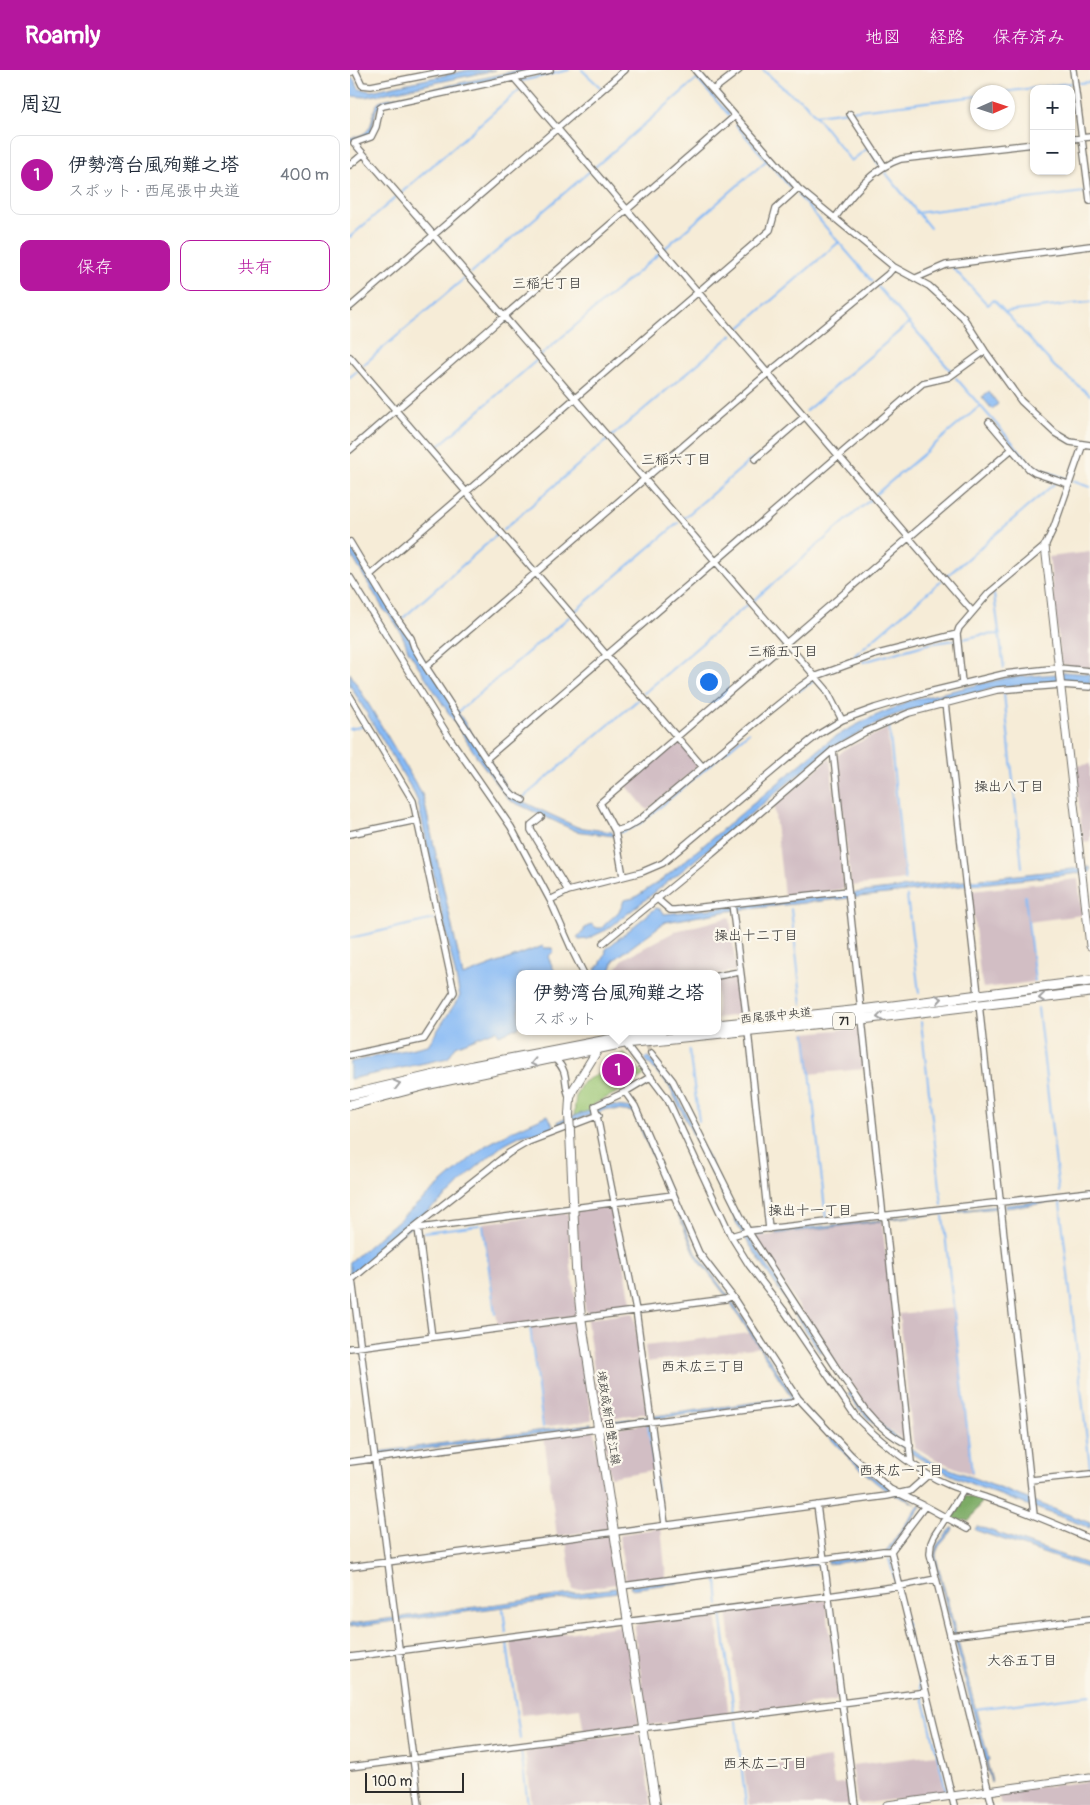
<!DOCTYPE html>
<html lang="ja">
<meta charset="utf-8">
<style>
:root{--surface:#fff;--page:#f2f2f3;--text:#1f2937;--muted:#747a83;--line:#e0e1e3;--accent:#b5179e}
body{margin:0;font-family:Pangolin,"Klee One",sans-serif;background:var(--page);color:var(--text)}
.controls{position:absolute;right:15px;top:15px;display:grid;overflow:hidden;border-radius:10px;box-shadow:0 1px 4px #0004}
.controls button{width:45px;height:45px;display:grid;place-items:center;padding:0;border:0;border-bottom:1px solid var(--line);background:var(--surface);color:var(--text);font:25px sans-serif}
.compass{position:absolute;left:620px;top:15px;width:45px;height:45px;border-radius:50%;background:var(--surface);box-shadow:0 1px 4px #0004;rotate:87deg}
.scale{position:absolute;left:15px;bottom:12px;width:99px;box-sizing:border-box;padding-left:5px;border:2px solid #2b2b2b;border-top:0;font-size:14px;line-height:18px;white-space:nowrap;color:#2b2b2b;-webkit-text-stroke:4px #fbf7ec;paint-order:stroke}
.you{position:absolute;left:358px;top:611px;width:18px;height:18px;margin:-12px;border:4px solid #fff;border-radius:50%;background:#1a73e8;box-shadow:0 0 0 8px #1a73e833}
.badge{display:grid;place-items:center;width:32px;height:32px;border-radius:50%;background:var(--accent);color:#fff;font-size:16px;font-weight:700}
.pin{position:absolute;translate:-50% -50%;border:2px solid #fff;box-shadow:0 1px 5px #0006}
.popup{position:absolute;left:166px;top:900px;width:205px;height:65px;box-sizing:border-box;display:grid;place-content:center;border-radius:10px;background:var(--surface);filter:drop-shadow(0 1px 4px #0005);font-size:16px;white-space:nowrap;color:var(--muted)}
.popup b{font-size:19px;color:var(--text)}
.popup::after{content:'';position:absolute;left:50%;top:100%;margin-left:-10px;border:10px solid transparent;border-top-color:var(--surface)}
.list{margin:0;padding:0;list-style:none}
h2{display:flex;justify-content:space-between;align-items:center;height:65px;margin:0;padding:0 20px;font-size:21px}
h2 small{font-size:16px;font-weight:400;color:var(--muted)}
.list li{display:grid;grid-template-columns:32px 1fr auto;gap:15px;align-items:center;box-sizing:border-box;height:80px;margin:0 10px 10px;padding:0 10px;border:1px solid var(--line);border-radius:10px}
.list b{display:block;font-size:19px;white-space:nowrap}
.list p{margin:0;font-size:16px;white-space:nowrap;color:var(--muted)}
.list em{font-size:16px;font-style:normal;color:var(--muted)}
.actions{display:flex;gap:10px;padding:15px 20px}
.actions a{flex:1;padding:11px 0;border:1px solid var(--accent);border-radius:10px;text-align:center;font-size:18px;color:var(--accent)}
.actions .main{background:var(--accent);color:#fff}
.map{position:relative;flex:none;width:740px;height:1735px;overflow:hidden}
header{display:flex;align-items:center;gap:30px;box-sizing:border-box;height:70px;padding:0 25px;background:var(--accent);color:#fff}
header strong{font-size:24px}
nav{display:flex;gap:28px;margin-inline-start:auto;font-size:18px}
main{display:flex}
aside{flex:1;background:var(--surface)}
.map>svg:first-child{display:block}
.industrial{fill:#d2bec4}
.green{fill:#9bc673;stroke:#63784f}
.forest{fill:#7cab65;stroke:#546b48}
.water{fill:#87baf5;stroke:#597290}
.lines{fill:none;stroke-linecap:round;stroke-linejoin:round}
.stream{stroke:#87baf5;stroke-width:2}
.minor-tunnel{stroke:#cdc5b5;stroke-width:5.5;stroke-dasharray:5.5 3;stroke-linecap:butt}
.minor-casing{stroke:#726f67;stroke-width:8}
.tertiary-casing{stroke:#726f67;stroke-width:9}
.secondary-casing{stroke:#726f67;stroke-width:10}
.primary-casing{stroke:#726f67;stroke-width:11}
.minor{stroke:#fff;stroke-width:5.5}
.tertiary{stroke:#fff;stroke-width:7}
.secondary{stroke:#fff;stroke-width:8}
.primary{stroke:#fff;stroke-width:9}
.secondary-bridge-casing{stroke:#726f67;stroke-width:10;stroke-linecap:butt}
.secondary-bridge{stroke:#fff;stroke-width:8}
.oneway{stroke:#a0a0a0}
.labels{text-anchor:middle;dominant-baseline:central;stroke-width:4.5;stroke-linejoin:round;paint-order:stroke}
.shield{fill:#fbf7ec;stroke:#696865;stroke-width:1}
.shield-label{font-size:11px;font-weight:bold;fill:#2b2b2b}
.street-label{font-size:12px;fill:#2b2b2b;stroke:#fbf7ec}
.neighbourhood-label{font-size:14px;fill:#2b2b2b;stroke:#fbf7ec}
</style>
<header>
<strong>Roamly</strong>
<nav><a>地図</a><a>経路</a><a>保存済み</a></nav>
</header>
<main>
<aside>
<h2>周辺<small></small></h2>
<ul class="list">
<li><span class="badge">1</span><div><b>伊勢湾台風殉難之塔</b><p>スポット · 西尾張中央道</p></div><em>400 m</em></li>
</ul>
<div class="actions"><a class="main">保存</a><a>共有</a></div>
</aside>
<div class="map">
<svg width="740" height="1735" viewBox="0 0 740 1735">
<rect width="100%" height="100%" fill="#fbf7ec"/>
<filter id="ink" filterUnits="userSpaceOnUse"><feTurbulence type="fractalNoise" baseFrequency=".02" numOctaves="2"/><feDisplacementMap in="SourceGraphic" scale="10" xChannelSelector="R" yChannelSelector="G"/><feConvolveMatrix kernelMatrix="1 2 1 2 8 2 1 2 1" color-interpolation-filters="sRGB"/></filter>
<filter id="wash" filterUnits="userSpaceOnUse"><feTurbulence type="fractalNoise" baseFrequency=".0096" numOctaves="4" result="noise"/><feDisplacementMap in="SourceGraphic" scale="20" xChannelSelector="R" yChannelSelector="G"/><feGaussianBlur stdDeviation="1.12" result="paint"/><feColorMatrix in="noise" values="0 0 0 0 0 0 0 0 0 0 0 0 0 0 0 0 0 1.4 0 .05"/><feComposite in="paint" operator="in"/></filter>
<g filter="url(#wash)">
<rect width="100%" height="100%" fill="#f6ecd7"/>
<path class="industrial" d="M 740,482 L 740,599 L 715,595 L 711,592 L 699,487 Z
M 537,659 L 554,810 L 501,816 L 487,686 L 495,679 Z
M 326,672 L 329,672 L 349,695 L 297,740 L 276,715 Z
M 480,688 L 494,819 L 434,826 L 424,736 Z
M 740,694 L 740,771 L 733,772 L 725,696 Z
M 728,809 L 732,845 L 678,852 L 684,912 L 633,918 L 630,904 L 621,821 Z
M 380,847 L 386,901 L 364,904 L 268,904 L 266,899 L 273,889 L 326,861 Z
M 386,906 L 390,945 L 367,948 L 367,908 Z
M 508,958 L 509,968 L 511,968 L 514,999 L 459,1004 L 454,963 Z
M 263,1136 L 282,1237 L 238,1244 L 235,1239 L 230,1198 L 226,1143 L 230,1140 Z
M 216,1143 L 218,1145 L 221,1197 L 227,1241 L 224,1246 L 148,1256 L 133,1153 Z
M 532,1151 L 557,1369 L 554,1370 L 527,1351 L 517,1339 L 507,1320 L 496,1309 L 404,1167 Z
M 605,1238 L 623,1405 L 585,1389 L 565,1377 L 563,1371 L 549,1244 Z
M 282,1243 L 284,1245 L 297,1343 L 251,1349 L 237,1251 L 238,1249 Z
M 225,1252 L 228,1255 L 242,1349 L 240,1350 L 194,1357 L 181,1257 Z
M 400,1263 L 410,1277 L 297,1292 L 295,1276 Z
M 297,1354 L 303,1400 L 260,1407 L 253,1360 Z
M 243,1360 L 245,1362 L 259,1456 L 257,1459 L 207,1466 L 194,1367 Z
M 311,1458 L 316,1508 L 280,1513 L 276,1510 L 269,1467 L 272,1464 Z
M 257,1466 L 261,1468 L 268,1512 L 266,1514 L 223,1520 L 216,1471 Z
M 473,1530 L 476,1531 L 488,1629 L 485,1631 L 391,1643 L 377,1542 Z
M 366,1544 L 379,1645 L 300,1655 L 298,1653 L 284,1558 L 287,1554 Z
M 270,1556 L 275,1558 L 288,1646 L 289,1652 L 287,1657 L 234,1663 L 230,1638 L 171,1645 L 161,1572 L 162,1570 Z
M 287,1663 L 291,1666 L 301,1735 L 182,1735 L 175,1680 L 176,1677 Z
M 586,1685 L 595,1723 L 509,1734 L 507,1732 L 502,1695 Z
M 480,1688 L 484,1714 L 499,1712 L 502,1734 L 501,1735 L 399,1735 L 394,1699 Z
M 740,1711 L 740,1735 L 651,1735 L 647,1722 Z"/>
<path class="green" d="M 275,984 L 294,1005 L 274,1019 L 244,1034 L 243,1041 L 224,1046 L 226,1024 L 233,1012 L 253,1001 L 264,986 Z"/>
<path class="forest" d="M 615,1426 L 632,1430 L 632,1431 L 620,1450 L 604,1451 L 601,1446 Z"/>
<path class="water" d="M 119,0 L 146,0 L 27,25 L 15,27 L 0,26 L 0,9 L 3,8 L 9,19 L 21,21 Z
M 170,0 L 187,0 L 33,33 L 26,40 L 21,64 L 0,71 L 0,68 C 5,67 11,66 16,62 C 26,54 19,37 32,30 Z
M 639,322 L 648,334 L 642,339 L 632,327 Z
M 0,476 L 163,727 L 227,757 L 262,762 L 264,766 L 226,761 L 159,730 L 129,690 L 58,580 C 53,565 46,551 34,540 L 0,483 Z
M 714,602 L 740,604 L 740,613 L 707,610 L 705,612 L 644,618 L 559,640 L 540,647 L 479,679 L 328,804 L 258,859 L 237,869 L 229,870 L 227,867 L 234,861 L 234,859 L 241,854 L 247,858 L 252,858 C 261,846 270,846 274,830 L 284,828 L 313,809 L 476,673 C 500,657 527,644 554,634 L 554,632 L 656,608 L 706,604 Z
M 0,603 L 73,726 L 113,906 L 193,876 L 194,878 L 202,878 L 204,881 L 198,887 L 206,904 L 169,904 L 169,957 L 149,965 L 146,960 L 106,976 L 98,988 L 0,1009 L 0,992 L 78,975 L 110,926 L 68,732 L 64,723 L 0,615 Z
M 740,797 L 740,802 L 379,841 L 315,852 L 264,890 L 259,904 L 248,904 L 245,899 L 251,894 L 251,892 L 255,886 L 256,879 L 306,838 L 310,839 L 314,844 Z
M 298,986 L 322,1015 L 393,1158 L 473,1281 L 470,1283 L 390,1160 L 319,1016 L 295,989 Z
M 257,1035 L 283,1038 L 347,1184 L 381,1230 L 444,1327 L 520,1405 L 566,1434 L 538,1422 L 524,1411 L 498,1387 L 442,1328 L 376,1226 L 347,1188 L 283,1042 L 257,1039 L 209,1056 L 208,1051 Z
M 198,1045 L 204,1058 L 189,1064 L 180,1063 L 171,1065 L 154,1074 L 121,1102 L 102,1122 L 75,1143 L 71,1149 L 6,1200 L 0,1207 L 0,1192 L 135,1076 L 162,1061 Z
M 740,1126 L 740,1128 L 655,1138 L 655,1135 Z
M 647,1136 L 648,1138 L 540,1149 L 540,1148 Z
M 531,1150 L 532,1151 L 426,1164 L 426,1161 Z
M 501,1322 L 511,1338 L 557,1376 L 582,1392 L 740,1453 L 740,1458 C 656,1424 552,1403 498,1324 Z
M 423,1330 L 424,1332 L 304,1349 L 304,1346 Z
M 297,1347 L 297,1350 L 256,1355 L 255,1352 Z
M 241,1354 L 241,1357 L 28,1385 L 27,1382 Z
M 569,1435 L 571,1436 L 535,1487 L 478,1494 L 478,1491 L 534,1484 Z
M 627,1456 L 740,1495 L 740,1499 L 625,1460 Z
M 602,1458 L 603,1458 L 602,1461 L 589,1476 L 586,1483 L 586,1487 L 639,1691 L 637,1692 L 642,1712 L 641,1713 L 584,1486 L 587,1475 Z
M 470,1491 L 470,1494 L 281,1519 L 280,1516 Z
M 266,1518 L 267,1522 L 0,1557 L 0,1554 Z"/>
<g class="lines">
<path class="stream" d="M 232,0 L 250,17
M 413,0 L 438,22 L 454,32 L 465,45 L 628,26
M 171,11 L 219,0
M 729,13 L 740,12
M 653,22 L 721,13
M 465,45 L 501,91 L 518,78 L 529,95
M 386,55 L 440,117
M 245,97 L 347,9 L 379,45
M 535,102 L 580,158
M 51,123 L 169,20
M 448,125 L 522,211
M 566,143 L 734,122
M 0,167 L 46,127
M 314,179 L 417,90
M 603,198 L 638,235 L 644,230 L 705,297 L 740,325
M 121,203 L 240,101
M 528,217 L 601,301
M 655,242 L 740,232
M 386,261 L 489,172
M 190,286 L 311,182
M 12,296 L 117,206
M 0,307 L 8,300
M 606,308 L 683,396 L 717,409
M 456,341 L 559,253
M 262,366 L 382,265
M 85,379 L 187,290
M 722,411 L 740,417
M 526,424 L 630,336
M 333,449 L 403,388
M 153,460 L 257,370
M 597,506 L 704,414
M 644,525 L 654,598
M 403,531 L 521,429
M 224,542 L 328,453
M 52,549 L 149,463
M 613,569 L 631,565 L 650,564
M 504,588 L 505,585 L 591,511
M 513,592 L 578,574 L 605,570
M 449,621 L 464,611
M 294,623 L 397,535
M 654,624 L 672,797
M 108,642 L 219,547
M 539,656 L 555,810
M 0,659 L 14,656
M 174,727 L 289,629
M 268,763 L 284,757 L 292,752 L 399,662
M 557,826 L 569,923
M 675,826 L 685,911
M 441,839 L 452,935
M 0,868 L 84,849
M 688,938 L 709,1122
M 571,952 L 592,1135
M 456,964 L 476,1149
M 339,980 L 349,1051
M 710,1133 L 740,1398
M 593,1146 L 622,1402
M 133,1155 L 145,1244
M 74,1162 L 129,1155
M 404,1165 L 414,1164
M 180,1257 L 193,1357
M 423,1331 L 443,1328
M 298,1354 L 311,1452
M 539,1489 L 546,1513
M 367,1510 L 369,1535
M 548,1521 L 571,1618
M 153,1539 L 156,1562
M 371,1543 L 384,1642
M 157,1573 L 170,1669
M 573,1627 L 596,1721
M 625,1639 L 740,1625
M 386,1651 L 396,1735
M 171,1681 L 178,1735"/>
</g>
</g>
<g filter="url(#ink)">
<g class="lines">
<path class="minor-tunnel" d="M 295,968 L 301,983"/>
<g class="minor-casing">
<path id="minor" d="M 5,0 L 12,15 L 21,16 L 102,0
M 200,0 L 33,36 L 30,38 L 26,57 L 21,67 L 4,73 L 476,619 L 492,650
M 345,0 L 448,118 L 544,197 L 579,216 L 613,247 L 635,281 L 671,331 L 705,363 L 720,372 L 740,375
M 723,0 L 740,131
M 164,8 L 622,541
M 363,20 L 389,0
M 500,44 L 534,96
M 721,69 L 740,67
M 0,95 L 13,84
M 485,148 C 502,124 523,98 551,89 L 684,74
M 566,208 L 596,195 L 740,176
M 0,237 L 275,0
M 0,287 L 352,696
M 639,352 L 662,379
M 0,380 L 385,46
M 405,389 L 455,346
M 0,472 L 39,537 L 61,568 L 64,577 L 76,597 L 136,689 L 158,720 L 163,725 L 173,730
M 20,505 L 420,160 L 426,138 L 448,118
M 0,507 L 99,667 L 161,757 L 200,830 L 222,880 L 234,904
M 607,564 L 612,613
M 76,597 L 418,303 L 538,204 L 544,197
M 0,626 L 63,731 L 104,922 L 74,969 L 0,985
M 595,633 L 628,924
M 483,680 L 511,940
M 136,689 L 573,313 L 599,307 L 635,281
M 191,747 L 181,755 L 181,760 L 218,821
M 265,761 L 276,758 L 288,751 L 410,649 L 451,616 L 464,607 L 524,585 L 607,564 L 609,558 L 639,523 L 695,476 L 704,457 L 733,374
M 0,764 L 67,750
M 273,806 L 265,761 L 250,733 L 662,379 L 679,399 L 685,403 L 718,414
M 306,828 L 320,840 L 325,840 L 498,821
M 200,830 L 218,821 L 292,802 L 313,793 L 442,685 L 469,664 L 492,650 L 525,638 L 575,623 L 654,604 L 709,598 L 740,601
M 382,834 L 397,952
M 253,873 L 362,784 L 483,680 L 515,662 L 559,643 L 647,620 L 711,615 L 740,617
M 367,906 L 389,902
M 629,934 L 684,1445
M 512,949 L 533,1147
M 266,961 L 318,1030 L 381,1166 L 399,1195 L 435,1242 L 506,1347 C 526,1368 552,1388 577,1404 C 596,1416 617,1421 637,1428 C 672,1440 706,1454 740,1469
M 398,961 L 419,1159
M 301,983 L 323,1011 L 398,1161 L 493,1308 C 502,1319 508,1330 516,1341 C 527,1355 545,1368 560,1376
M 205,989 C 221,1004 212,1013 220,1028
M 300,1007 L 275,1022 L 245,1036 L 286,1240 L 315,1454
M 275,1022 L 285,1036 L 349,1183 L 382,1226 L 448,1328 L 501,1385 L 540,1419 L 575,1436 L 617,1459
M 535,1147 L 561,1392
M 68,1158 L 82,1267
M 62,1159 L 323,1125
M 381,1166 L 398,1161 L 740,1122
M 2,1209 L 69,1735
M 0,1211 L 62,1159 L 159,1083 L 178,1072 L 249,1045
M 0,1278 L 376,1229 L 382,1226
M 0,1392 L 442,1333 L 448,1328
M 681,1410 L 740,1404
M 613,1421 L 584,1466 L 581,1473 L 580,1484 L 642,1735
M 467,1435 L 505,1735
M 541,1481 L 604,1735
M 541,1481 L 575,1436
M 0,1497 L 537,1426 L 560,1421 L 578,1405
M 272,1516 L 533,1481 L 541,1481
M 600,1566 L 740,1549
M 0,1587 L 478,1526 L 550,1516 L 586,1509
M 0,1697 L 576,1622"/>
</g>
<g class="tertiary-casing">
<path id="tertiary" d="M 0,2 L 4,0
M 695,476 L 740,876
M 537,1735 L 740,1707"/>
</g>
<g class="secondary-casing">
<path id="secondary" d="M 219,1045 L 220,1028 L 223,1020 L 250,976
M 220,1062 L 226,1198 L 231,1247 L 306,1735"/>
</g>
<g class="primary-casing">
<path id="primary" d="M 367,955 L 511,940 L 740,911
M 0,1025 L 123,996 L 283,965 L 312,961
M 0,1035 L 80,1014 L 274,973 L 512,949 L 740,922"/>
</g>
<use href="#minor" class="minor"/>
<use href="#tertiary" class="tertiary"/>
<use href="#secondary" class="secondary"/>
<use href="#primary" class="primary"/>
<g class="secondary-bridge-casing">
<path id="secondary-bridge" d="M 219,1045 L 220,1062"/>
</g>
<use href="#secondary-bridge" class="secondary-bridge"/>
</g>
<defs><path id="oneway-chevron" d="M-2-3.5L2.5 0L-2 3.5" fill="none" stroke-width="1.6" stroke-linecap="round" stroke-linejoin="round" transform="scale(1.25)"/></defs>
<g class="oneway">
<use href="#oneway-chevron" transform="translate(692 928) rotate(174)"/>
<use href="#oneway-chevron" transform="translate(589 929) rotate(-8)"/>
<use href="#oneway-chevron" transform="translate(530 947) rotate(173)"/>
<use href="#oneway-chevron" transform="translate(184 993) rotate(168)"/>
<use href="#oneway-chevron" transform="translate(47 1014) rotate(-14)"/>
</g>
</g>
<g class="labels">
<rect class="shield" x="483" y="942.5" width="22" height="17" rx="4"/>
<g class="shield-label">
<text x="494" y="951">71</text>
</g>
<g class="street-label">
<text transform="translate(426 946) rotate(-6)">西尾張中央道</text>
<text transform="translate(258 1348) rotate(81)">境政成新田蟹江線</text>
</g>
<g class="neighbourhood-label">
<text x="197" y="213">三稲七丁目</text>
<text x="326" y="389">三稲六丁目</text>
<text x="433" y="581">三稲五丁目</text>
<text x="659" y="716">操出八丁目</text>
<text x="406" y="865">操出十二丁目</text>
<text x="460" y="1140">操出十一丁目</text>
<text x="353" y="1296">西末広三丁目</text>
<text x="551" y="1400">西末広一丁目</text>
<text x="672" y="1590">大谷五丁目</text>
<text x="415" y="1693">西末広二丁目</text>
</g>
</g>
</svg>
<div class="controls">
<button>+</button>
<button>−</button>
</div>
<svg class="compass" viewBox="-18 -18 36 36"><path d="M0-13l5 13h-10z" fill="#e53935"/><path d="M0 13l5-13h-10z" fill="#747a83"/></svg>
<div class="scale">100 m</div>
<div class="you"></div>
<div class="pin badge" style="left:268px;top:1000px">1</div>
<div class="popup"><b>伊勢湾台風殉難之塔</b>スポット</div>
</div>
</main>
